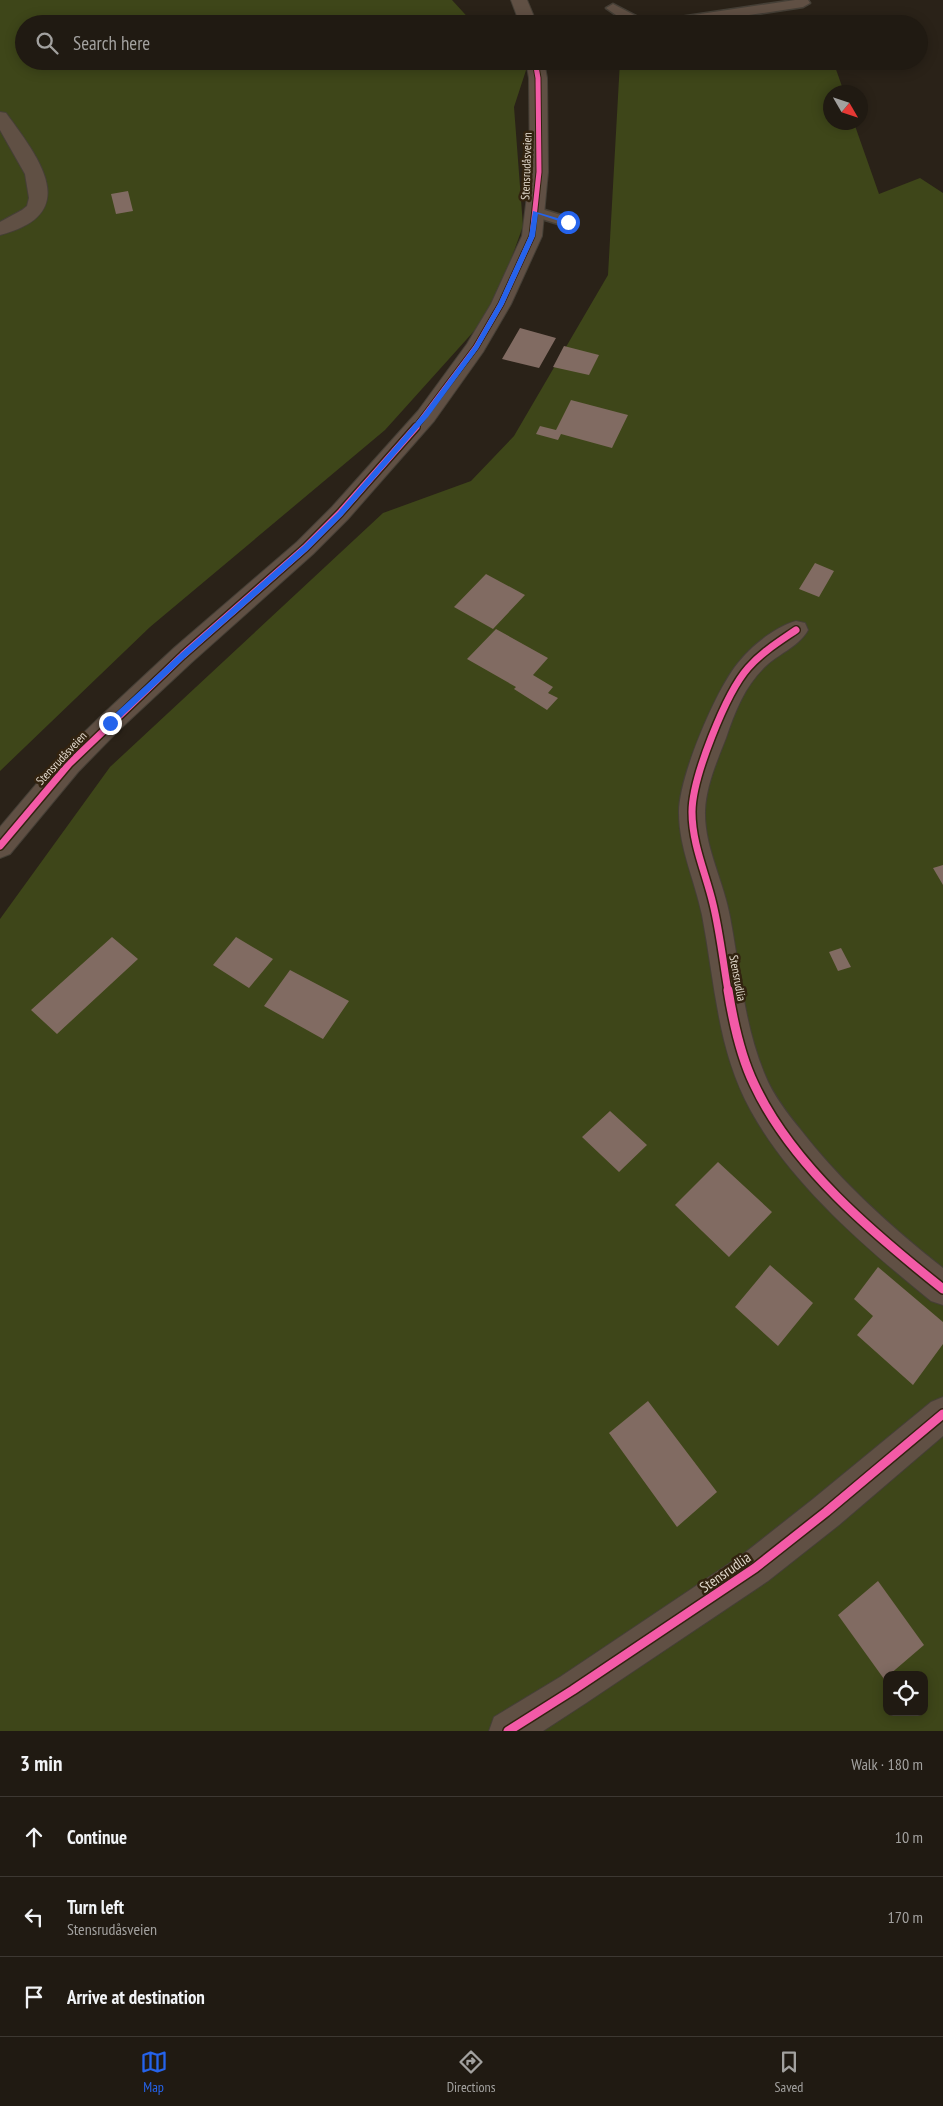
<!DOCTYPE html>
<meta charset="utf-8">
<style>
:root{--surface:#201a12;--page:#2d2720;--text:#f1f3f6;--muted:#a2a19f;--line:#3d3832;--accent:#2563eb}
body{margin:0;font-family:"PT Sans Narrow",sans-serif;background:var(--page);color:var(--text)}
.controls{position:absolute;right:15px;bottom:15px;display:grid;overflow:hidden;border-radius:10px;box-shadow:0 2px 12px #0003}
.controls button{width:45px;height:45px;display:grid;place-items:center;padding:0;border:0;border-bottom:1px solid var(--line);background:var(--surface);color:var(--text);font:25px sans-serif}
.compass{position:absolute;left:823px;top:85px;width:45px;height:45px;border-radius:50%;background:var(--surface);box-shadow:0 2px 12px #0003;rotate:129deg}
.stop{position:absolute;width:15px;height:15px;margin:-11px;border:4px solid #2563eb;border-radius:50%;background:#fff}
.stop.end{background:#2563eb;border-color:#fff;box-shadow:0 1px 5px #0008}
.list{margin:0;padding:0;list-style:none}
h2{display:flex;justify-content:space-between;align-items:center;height:65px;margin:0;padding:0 20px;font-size:21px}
h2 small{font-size:16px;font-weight:400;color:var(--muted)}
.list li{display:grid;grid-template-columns:32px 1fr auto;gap:15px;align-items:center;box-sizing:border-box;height:80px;padding:0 20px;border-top:1px solid var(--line)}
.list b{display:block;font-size:19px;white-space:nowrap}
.list p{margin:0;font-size:16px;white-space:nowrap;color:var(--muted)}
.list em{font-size:16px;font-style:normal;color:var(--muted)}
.icon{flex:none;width:28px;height:28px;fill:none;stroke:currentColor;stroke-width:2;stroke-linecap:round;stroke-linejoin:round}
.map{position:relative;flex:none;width:943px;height:1731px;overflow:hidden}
.search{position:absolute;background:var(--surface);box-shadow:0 2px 12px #0003;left:15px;right:15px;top:15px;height:55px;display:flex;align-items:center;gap:12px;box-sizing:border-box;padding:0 18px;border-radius:28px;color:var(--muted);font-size:19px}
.sheet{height:305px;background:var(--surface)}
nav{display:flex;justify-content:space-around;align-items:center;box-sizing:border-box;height:70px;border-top:1px solid var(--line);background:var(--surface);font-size:14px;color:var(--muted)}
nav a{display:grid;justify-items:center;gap:2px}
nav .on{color:var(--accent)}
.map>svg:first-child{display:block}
.green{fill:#3e4619;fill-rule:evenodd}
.building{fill:#816b62}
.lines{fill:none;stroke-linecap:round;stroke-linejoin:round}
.service-casing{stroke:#453f36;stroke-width:3}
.minor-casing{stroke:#453f36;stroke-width:2}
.service{fill:#605044;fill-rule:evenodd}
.minor{fill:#605044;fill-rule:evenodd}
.cycleway-far2-casing{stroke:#322310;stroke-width:7}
.cycleway-far1-casing{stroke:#322310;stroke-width:10}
.cycleway-casing{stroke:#322310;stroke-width:12}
.cycleway-far2{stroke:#f35aa7;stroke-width:5}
.cycleway-far1{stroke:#f35aa7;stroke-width:7}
.cycleway{stroke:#f35aa7;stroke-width:9}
.route{fill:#2563eb}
.labels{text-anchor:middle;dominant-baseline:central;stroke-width:5;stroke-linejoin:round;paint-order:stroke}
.street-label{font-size:12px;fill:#e0d7cb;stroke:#322310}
.near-street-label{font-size:15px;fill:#e0d7cb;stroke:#322310}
</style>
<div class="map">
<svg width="943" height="1731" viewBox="0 0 943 1731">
<rect width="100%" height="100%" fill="#2a2218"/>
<path class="green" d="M 0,0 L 452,0 L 474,24 L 24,24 L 24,61 L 529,61 L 514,107 L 523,226 L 493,310 L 385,430 L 150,627 L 0,771 Z
M 620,61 L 833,61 L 844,92 L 830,92 L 830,122 L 854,123 L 879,194 L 920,178 L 943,193 L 943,1731 L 0,1731 L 0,919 L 110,767 L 383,513 L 471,481 L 514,436 L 608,275 ZM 887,1675 L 924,1675 L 924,1712 L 887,1712 Z"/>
<path class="building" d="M 128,191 L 133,211 L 116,214 L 111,194 Z
M 520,328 L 556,338 L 539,368 L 502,359 Z
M 564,346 L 599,355 L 589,375 L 553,367 Z
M 571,400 L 628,415 L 612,448 L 561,434 L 558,440 L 536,434 L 540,426 L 556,430 Z
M 815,563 L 834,571 L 819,597 L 799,589 Z
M 486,574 L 525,595 L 493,629 L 454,607 Z
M 496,629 L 548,658 L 533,675 L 553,687 L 548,693 L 558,698 L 547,710 L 514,689 L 516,687 L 467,659 Z
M 943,865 L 943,885 L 933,868 Z
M 112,937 L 138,959 L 57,1034 L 31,1010 Z
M 236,937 L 273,959 L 249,988 L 213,965 Z
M 841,948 L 851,967 L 838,971 L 829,952 Z
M 290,970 L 349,1001 L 323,1039 L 264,1006 Z
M 610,1111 L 647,1145 L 619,1172 L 582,1137 Z
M 718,1162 L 772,1212 L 729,1257 L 675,1205 Z
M 770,1265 L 813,1303 L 778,1346 L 735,1307 Z
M 878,1267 L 943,1322 L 943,1344 L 913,1385 L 857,1335 L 873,1316 L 854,1299 Z
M 648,1401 L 717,1492 L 677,1527 L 609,1433 Z
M 878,1581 L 924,1645 L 889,1675 L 887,1675 L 884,1679 L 838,1615 Z"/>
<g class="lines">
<g class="service-casing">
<path id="service" d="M 795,0 L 808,0 L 810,3 L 803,7 L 690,24 L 629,24 L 606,8 L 613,4 L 638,17 L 660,20 Z
M 535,207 L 574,219 L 576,222 L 574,225 L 568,227 L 529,215 L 527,212 L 529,209 Z"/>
</g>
<g class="minor-casing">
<path id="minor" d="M 511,0 L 527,0 L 537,24 L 520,24 Z
M 526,61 L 544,61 L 547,78 L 548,172 L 542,236 L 511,304 L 483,352 L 434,421 L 348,519 L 313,554 L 192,662 L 119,730 L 78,772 L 10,854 L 0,858 L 0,827 L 60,756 L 101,716 L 174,648 L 297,542 L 332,507 L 418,411 L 467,344 L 491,304 L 522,236 L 530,172 L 529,78 Z
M 0,112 L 6,113 C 39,158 83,214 0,235 L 0,222 L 22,210 L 27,206 L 29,198 L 25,174 L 0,130 Z
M 796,621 L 805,623 L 808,630 C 800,645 781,653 768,664 C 746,683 735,711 726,738 C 717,761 706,786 705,811 C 704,847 724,882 730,917 C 740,970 744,1025 765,1075 C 773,1095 787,1113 800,1129 C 841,1182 891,1227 943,1268 L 943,1305 L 931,1301 C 866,1248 792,1185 751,1111 C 717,1050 715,982 702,915 C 695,881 679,848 679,813 C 678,779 716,689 738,663 C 751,646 775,627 796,621 Z
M 943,1397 L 943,1436 L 839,1525 L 768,1581 L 586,1703 L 543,1731 L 489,1731 L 494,1717 L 560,1677 L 742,1555 L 813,1499 L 931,1402 Z"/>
</g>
<use href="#service" class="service"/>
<use href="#minor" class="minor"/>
<g class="cycleway-far2-casing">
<path id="cycleway-far2" d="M 415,428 L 476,347 L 501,304 L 532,236 L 539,172 L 538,78 L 535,61"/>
</g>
<g class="cycleway-far1-casing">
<path id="cycleway-far1" d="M 0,846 L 69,764 L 183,655 L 305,548 L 340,513 L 416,427
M 728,991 C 723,962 720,933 713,904 C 706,874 692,844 692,812 C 692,778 726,693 748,668 C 762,652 780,641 796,630"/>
</g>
<g class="cycleway-casing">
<path id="cycleway" d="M 728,990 C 733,1021 740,1055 754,1084 C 792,1166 874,1234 943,1289
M 508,1731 L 573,1690 L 755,1568 L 826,1512 L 943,1414"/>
</g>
<use href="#cycleway-far2" class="cycleway-far2"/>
<use href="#cycleway-far1" class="cycleway-far1"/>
<use href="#cycleway" class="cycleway"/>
</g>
<path class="route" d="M 533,211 L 571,222 L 568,224 L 538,214 L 535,236 L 504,304 L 478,349 L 428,417 L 343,515 L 308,550 L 186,657 L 113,725 L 108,725 L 108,720 L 181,653 L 303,546 L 338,512 L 423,414 L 474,346 L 498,304 L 529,236 Z"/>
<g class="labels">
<g class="street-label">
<text transform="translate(526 166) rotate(-88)">Stensrudåsveien</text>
<text transform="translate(61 758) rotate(-47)">Stensrudåsveien</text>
<text transform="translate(738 978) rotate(79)">Stensrudlia</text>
</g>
<g class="near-street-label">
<text transform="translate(725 1572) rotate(-35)">Stensrudlia</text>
</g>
</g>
</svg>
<div class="controls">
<button><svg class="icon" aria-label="locate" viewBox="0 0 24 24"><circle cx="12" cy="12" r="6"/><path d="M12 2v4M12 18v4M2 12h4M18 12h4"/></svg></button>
</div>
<svg class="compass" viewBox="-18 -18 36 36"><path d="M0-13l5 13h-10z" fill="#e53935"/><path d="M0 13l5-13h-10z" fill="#a2a19f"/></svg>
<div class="stop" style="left:568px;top:222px"></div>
<div class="stop end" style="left:110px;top:723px"></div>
<div class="search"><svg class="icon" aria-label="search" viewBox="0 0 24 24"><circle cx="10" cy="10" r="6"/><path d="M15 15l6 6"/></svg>Search here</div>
</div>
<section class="sheet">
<h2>3 min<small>Walk · 180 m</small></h2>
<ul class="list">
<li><svg class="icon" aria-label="ahead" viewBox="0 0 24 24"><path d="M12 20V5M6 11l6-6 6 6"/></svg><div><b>Continue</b></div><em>10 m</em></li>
<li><svg class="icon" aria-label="left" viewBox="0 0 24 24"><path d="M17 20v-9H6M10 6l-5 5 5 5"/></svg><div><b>Turn left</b><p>Stensrudåsveien</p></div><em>170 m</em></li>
<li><svg class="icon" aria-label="arrive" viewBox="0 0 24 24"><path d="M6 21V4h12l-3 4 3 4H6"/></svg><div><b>Arrive at destination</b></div></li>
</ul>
</section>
<nav>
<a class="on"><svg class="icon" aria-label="map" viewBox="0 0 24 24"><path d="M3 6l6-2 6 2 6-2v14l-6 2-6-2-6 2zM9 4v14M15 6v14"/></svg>Map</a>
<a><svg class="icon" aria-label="directions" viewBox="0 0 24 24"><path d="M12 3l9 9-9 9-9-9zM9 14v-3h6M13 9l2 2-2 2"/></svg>Directions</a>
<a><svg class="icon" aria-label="saved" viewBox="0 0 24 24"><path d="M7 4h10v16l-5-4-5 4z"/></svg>Saved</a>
</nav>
